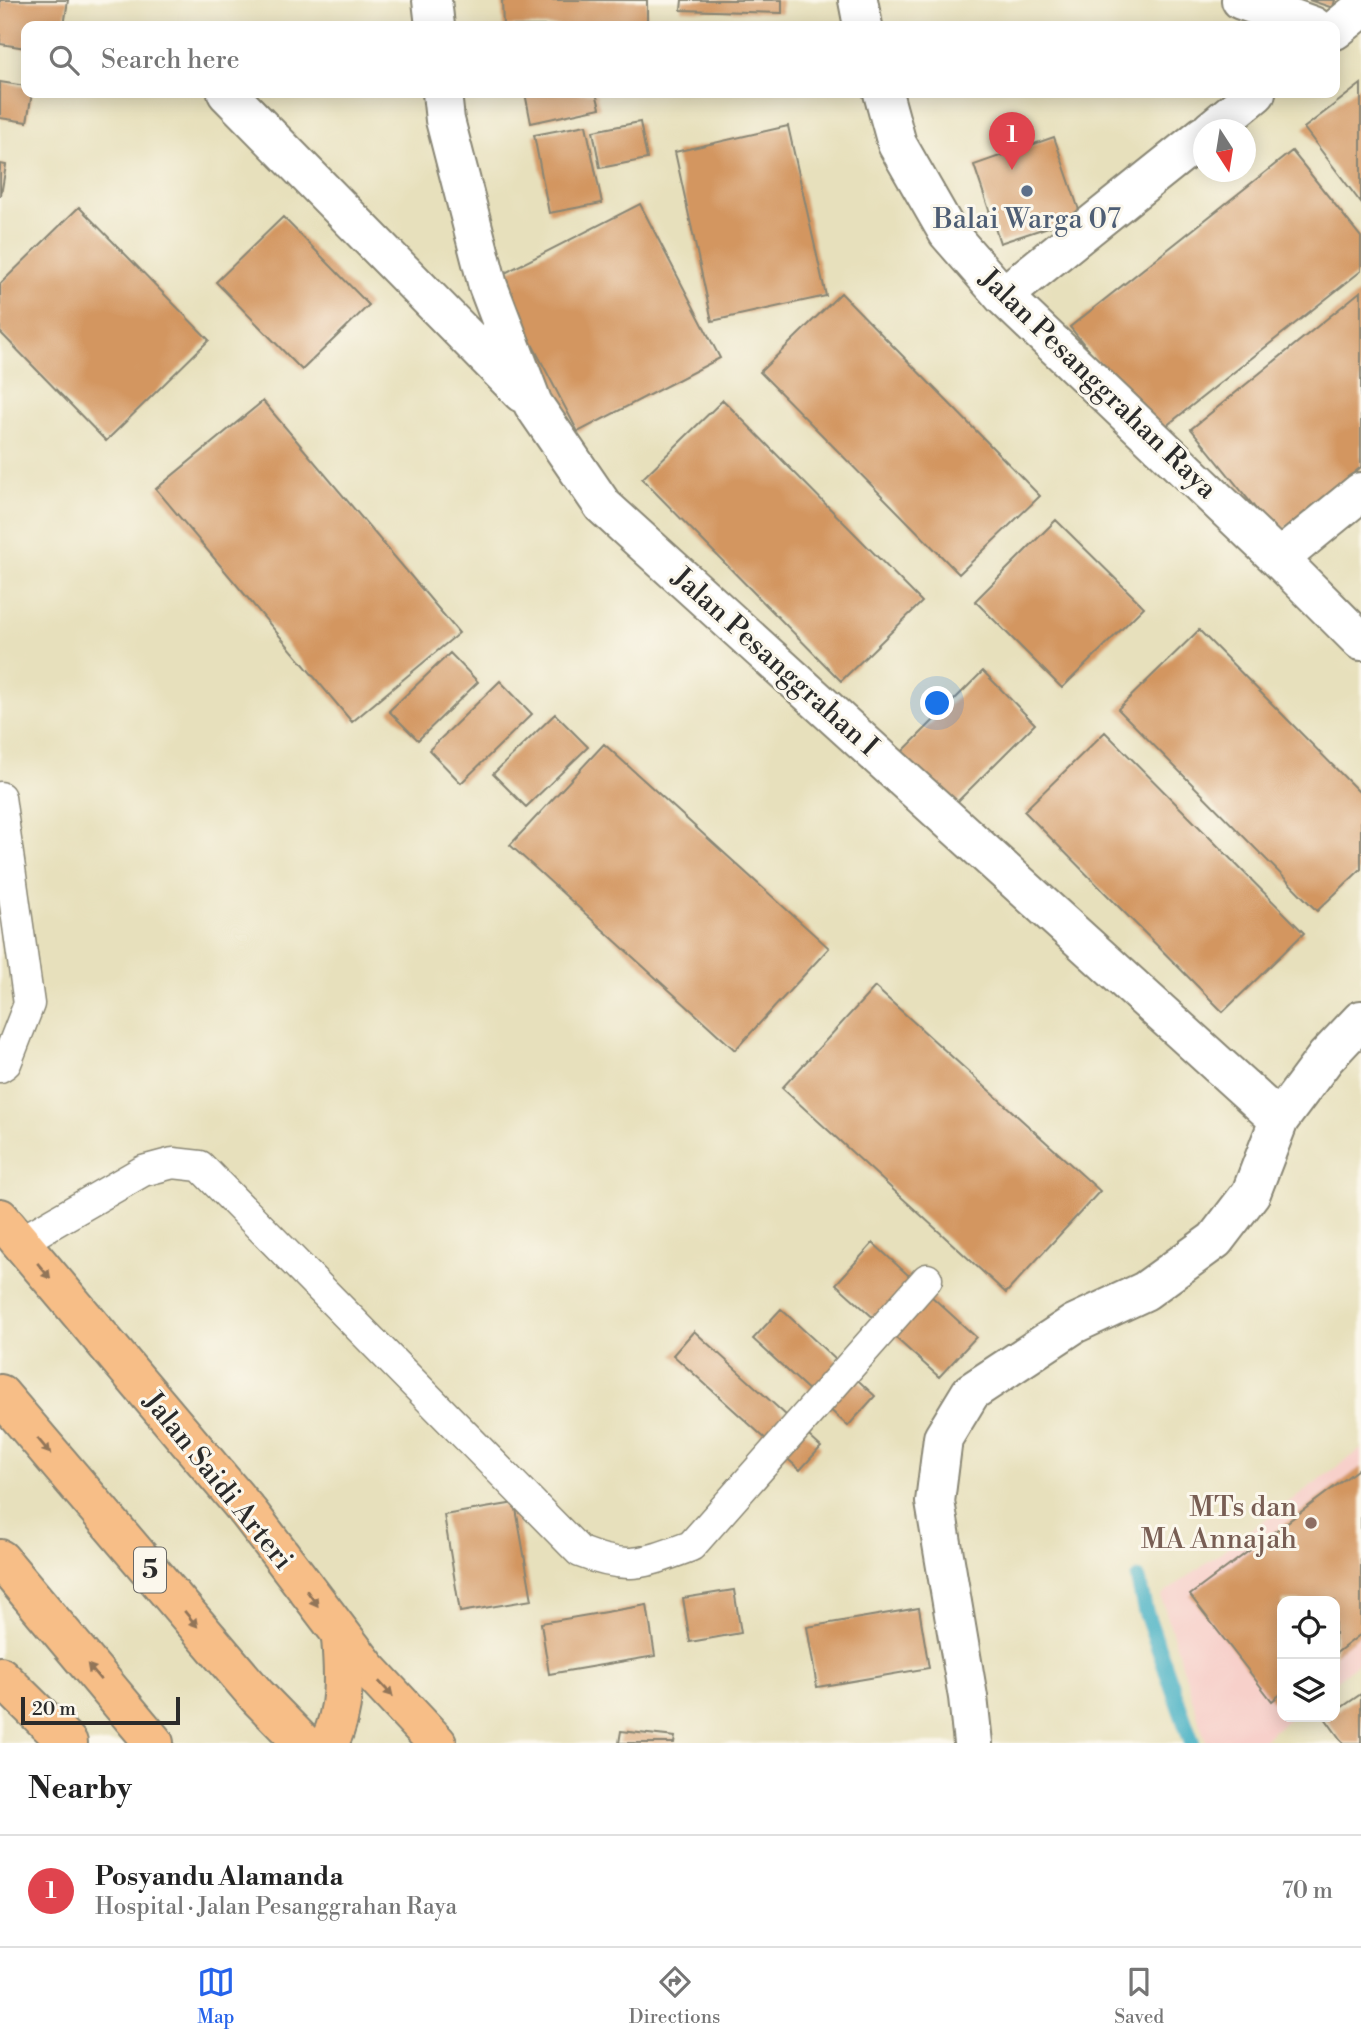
<!DOCTYPE html>
<meta charset="utf-8">
<style>
:root{--surface:#fff;--page:#f2f2f2;--text:#222;--muted:#767676;--line:#e0e0e0;--accent:#2563eb}
body{margin:0;font-family:"Libre Bodoni",serif;background:var(--page);color:var(--text)}
.controls{position:absolute;right:21px;bottom:21px;display:grid;overflow:hidden;border-radius:14px;box-shadow:0 4px 18px #0003}
.controls button{width:63px;height:63px;display:grid;place-items:center;padding:0;border:0;border-bottom:2px solid var(--line);background:var(--surface);color:var(--text);font:35px sans-serif}
.compass{position:absolute;left:1193px;top:119px;width:63px;height:63px;border-radius:50%;background:var(--surface);box-shadow:0 4px 18px #0003;rotate:168deg}
.scale{position:absolute;left:21px;bottom:18px;width:159px;box-sizing:border-box;padding-left:7px;border:4px solid #2b2b2b;border-top:0;font-size:19px;line-height:24px;white-space:nowrap;color:#2b2b2b;-webkit-text-stroke:5px #fbf7ec;paint-order:stroke}
.you{position:absolute;left:938px;top:704px;width:24px;height:24px;margin:-18px;border:5px solid #fff;border-radius:50%;background:#1a73e8;box-shadow:0 0 0 10px #1a73e833}
.badge{display:grid;place-items:center;width:46px;height:46px;border-radius:50%;background:var(--accent);color:#fff;font-size:23px;font-weight:700}
.pin{position:absolute;translate:-50% -58px;filter:drop-shadow(0 2px 4px #0008)}
.pin::after{content:'';position:absolute;top:37px;width:24px;height:21px;background:inherit;clip-path:polygon(0 0,100% 0,50% 100%)}
.list{margin:0;padding:0;list-style:none}
h2{display:flex;justify-content:space-between;align-items:center;height:91px;margin:0;padding:0 28px;font-size:30px}
h2 small{font-size:23px;font-weight:400;color:var(--muted)}
.list li{display:grid;grid-template-columns:46px 1fr auto;gap:21px;align-items:center;box-sizing:border-box;height:112px;padding:0 28px;border-top:2px solid var(--line)}
.list b{display:block;font-size:26px;white-space:nowrap}
.list p{margin:0;font-size:23px;white-space:nowrap;color:var(--muted)}
.list em{font-size:23px;font-style:normal;color:var(--muted)}
.icon{flex:none;width:38px;height:38px;fill:none;stroke:currentColor;stroke-width:2;stroke-linecap:round;stroke-linejoin:round}
.map{position:relative;flex:none;width:1361px;height:1743px;overflow:hidden}
.search{position:absolute;background:var(--surface);box-shadow:0 4px 18px #0003;left:21px;right:21px;top:21px;height:77px;display:flex;align-items:center;gap:18px;box-sizing:border-box;padding:0 24px;border-radius:14px;color:var(--muted);font-size:26px}
.sheet{height:203px;background:var(--surface)}
nav{display:flex;justify-content:space-around;align-items:center;box-sizing:border-box;height:98px;border-top:2px solid var(--line);background:var(--surface);font-size:19px;color:var(--muted)}
nav a{display:grid;justify-items:center;gap:4px}
nav .on{color:var(--accent)}
.map>svg:first-child{display:block}
.built{fill:#f7d0ca}
.lines{fill:none;stroke-linecap:round;stroke-linejoin:round}
.stream{stroke:#46b1c4;stroke-width:16}
.building{fill:#d39661}
.lane-casing{stroke:#898674;stroke-width:33}
.street-casing{stroke:#898674;stroke-width:42}
.primary-casing{stroke:#898674;stroke-width:42}
.highway-casing{stroke:#898674;stroke-width:42}
.lane{stroke:#fff;stroke-width:30}
.street{stroke:#fff;stroke-width:38}
.primary{stroke:#f7be87;stroke-width:38}
.highway{stroke:#f7be87;stroke-width:38}
.oneway{fill:#917459}
.service-dot{fill:#5c6f8a;stroke:#fbf7ec;stroke-width:2.5}
.education-dot{fill:#8d6e63;stroke:#fbf7ec;stroke-width:2.5}
.labels{text-anchor:middle;dominant-baseline:central;stroke-width:6;stroke-linejoin:round;paint-order:stroke}
.shield{fill:#fbf7ec;stroke:#696865;stroke-width:2}
.shield-label{font-size:26px;font-weight:bold;fill:#2b2b2b}
.service-label{font-size:28px;fill:#4e5e75;stroke:#fbf7ec}
.street-label{font-size:28px;fill:#2b2b2b;stroke:#fbf7ec}
.education-label{font-size:28px;fill:#785e54;stroke:#fbf7ec;text-anchor:end}
</style>
<div class="map">
<svg width="1361" height="1743" viewBox="0 0 1361 1743">
<rect width="100%" height="100%" fill="#fbf7ec"/>
<filter id="ink" filterUnits="userSpaceOnUse"><feTurbulence type="fractalNoise" baseFrequency=".0143" numOctaves="2"/><feDisplacementMap in="SourceGraphic" scale="14" xChannelSelector="R" yChannelSelector="G"/><feConvolveMatrix kernelMatrix="1 2 1 2 8 2 1 2 1" color-interpolation-filters="sRGB"/></filter>
<filter id="wash" filterUnits="userSpaceOnUse"><feTurbulence type="fractalNoise" baseFrequency=".00686" numOctaves="4" result="noise"/><feDisplacementMap in="SourceGraphic" scale="28" xChannelSelector="R" yChannelSelector="G"/><feGaussianBlur stdDeviation="1.57" result="paint"/><feColorMatrix in="noise" values="0 0 0 0 0 0 0 0 0 0 0 0 0 0 0 0 0 1.4 0 .05"/><feComposite in="paint" operator="in"/></filter>
<g filter="url(#wash)">
<rect width="100%" height="100%" fill="#e7e0bc"/>
<path class="built" d="M 1361,1449 L 1361,1660 L 1335,1682 L 1335,1601 L 1282,1601 L 1282,1717 L 1291,1717 L 1259,1743 L 1206,1743 L 1161,1596 Z"/>
<g class="lines">
<path class="stream" d="M 1138,1579 L 1145,1610 L 1192,1743"/>
</g>
<g id="blocks">
<path class="building" d="M 0,0 L 68,0 L 64,26 L 26,26 L 26,48 L 0,44 Z
M 502,0 L 647,0 L 647,26 L 503,26 Z
M 682,0 L 782,0 L 782,13 L 681,10 Z
M 1309,0 L 1335,0 L 1333,8 Z
M 0,82 L 26,86 L 26,93 L 32,93 L 27,122 L 0,118 Z
M 1361,84 L 1361,203 L 1304,128 Z
M 525,93 L 596,93 L 600,108 L 531,123 Z
M 640,122 L 647,159 L 600,168 L 593,131 Z
M 586,125 L 602,203 L 549,213 L 534,135 Z
M 788,126 L 826,296 L 712,321 L 675,152 Z
M 1054,137 L 1081,216 L 1000,243 L 974,165 Z
M 1292,151 L 1361,237 L 1361,271 L 1156,434 L 1070,327 Z
M 0,164 L 6,165 L 1,195 L 0,195 Z
M 640,204 L 720,358 L 578,432 L 497,277 Z
M 79,207 L 209,340 L 106,441 L 0,332 L 0,284 Z
M 283,217 L 369,305 L 302,370 L 216,282 Z
M 1361,291 L 1361,467 L 1277,535 L 1191,429 Z
M 841,293 L 1040,496 L 959,574 L 760,372 Z
M 723,400 L 922,602 L 841,681 L 642,479 Z
M 263,401 L 459,633 L 352,722 L 156,489 Z
M 1056,520 L 1144,607 L 1062,688 L 975,601 Z
M 1199,630 L 1361,794 L 1361,869 L 1317,911 L 1118,709 Z
M 450,653 L 478,682 L 418,740 L 389,711 Z
M 983,671 L 1035,724 L 950,809 L 897,757 Z
M 500,681 L 532,714 L 461,783 L 429,750 Z
M 555,714 L 588,747 L 526,807 L 493,774 Z
M 1105,732 L 1304,933 L 1223,1012 L 1024,811 Z
M 604,744 L 829,948 L 735,1050 L 510,845 Z
M 875,987 L 1100,1191 L 1006,1293 L 782,1088 Z
M 873,1243 L 976,1337 L 939,1377 L 836,1284 Z
M 781,1309 L 875,1396 L 848,1426 L 753,1339 Z
M 694,1331 L 821,1447 L 800,1470 L 673,1355 Z
M 1361,1467 L 1361,1634 L 1335,1654 L 1335,1601 L 1282,1601 L 1282,1693 L 1272,1701 L 1190,1595 Z
M 515,1503 L 532,1600 L 460,1612 L 444,1515 Z
M 734,1590 L 741,1633 L 690,1642 L 683,1598 Z
M 647,1605 L 655,1656 L 549,1674 L 541,1623 Z
M 919,1608 L 929,1668 L 817,1687 L 807,1627 Z
M 1361,1694 L 1361,1743 L 1343,1743 L 1325,1718 L 1335,1717 L 1335,1712 Z
M 621,1731 L 675,1737 L 674,1743 L 619,1743 Z"/>
</g>
</g>
<g filter="url(#ink)">
<use href="#blocks" fill-opacity="0" stroke="#898674" stroke-width="2"/>
<g class="lines">
<g class="lane-casing">
<path id="lane" d="M 0,797 L 29,1004 L 6,1063 L 0,1067
M 20,1242 L 143,1171 L 173,1163 L 200,1166 L 580,1552 C 628,1571 645,1563 691,1546 L 927,1279"/>
</g>
<g class="street-casing">
<path id="street" d="M 432,0 L 435,26
M 858,0 L 863,26
M 1241,0 L 1313,26
M 1335,30 L 1361,9
M 227,93 L 522,393
M 442,93 L 445,120 L 488,286 L 533,404 L 603,506 L 1279,1120
M 883,93 L 897,144 L 948,233 L 1003,296 L 1279,559 L 1361,641
M 1211,130 L 1256,93
M 1003,296 L 1204,135
M 1279,559 L 1361,492
M 973,1743 L 968,1697 L 935,1502 L 943,1438 L 971,1392 L 1074,1324 L 1145,1291 L 1215,1240 L 1251,1193 L 1279,1120 L 1326,1057 L 1361,1020"/>
</g>
<g class="primary-casing">
<path id="primary" d="M 0,1218 L 249,1513 L 367,1668 L 437,1743"/>
</g>
<g class="highway-casing">
<path id="highway" d="M 0,1394 L 257,1696 L 303,1743
M 0,1559 L 154,1743
M 0,1676 L 68,1743
M 329,1743 C 346,1710 344,1674 341,1638"/>
</g>
<use href="#lane" class="lane"/>
<use href="#street" class="street"/>
<use href="#primary" class="primary"/>
<use href="#highway" class="highway"/>
</g>
<defs><path id="oneway-solid" d="M-6-.8H1V-3.2L6.5 0L1 3.2V.8H-6Z" transform="scale(1.75)"/></defs>
<g class="oneway">
<use href="#oneway-solid" transform="translate(44 1271) rotate(50)"/>
<use href="#oneway-solid" transform="translate(44 1446) rotate(50)"/>
<use href="#oneway-solid" transform="translate(312 1598) rotate(54)"/>
<use href="#oneway-solid" transform="translate(191 1619) rotate(50)"/>
<use href="#oneway-solid" transform="translate(94 1672) rotate(-130)"/>
<use href="#oneway-solid" transform="translate(386 1689) rotate(47)"/>
</g>
</g>
<circle class="service-dot" cx="1027" cy="191" r="7"/>
<circle class="education-dot" cx="1311" cy="1523" r="7"/>
<g class="labels">
<rect class="shield" x="134" y="1547.5" width="32" height="45" rx="5"/>
<g class="shield-label">
<text x="150" y="1570">5</text>
</g>
<g class="service-label">
<text x="1027" y="219">Balai Warga 07</text>
</g>
<g class="street-label">
<text transform="translate(1098 384) rotate(44)">Jalan Pesanggrahan Raya</text>
<text transform="translate(775 662) rotate(42)">Jalan Pesanggrahan I</text>
<text transform="translate(218 1481) rotate(51)">Jalan Saidi Arteri</text>
</g>
<g class="education-label">
<text x="1297" y="1507">MTs dan<tspan x="1297" dy="32">MA Annajah</tspan></text>
</g>
</g>
</svg>
<div class="controls">
<button><svg class="icon" aria-label="locate" viewBox="0 0 24 24"><circle cx="12" cy="12" r="6"/><path d="M12 2v4M12 18v4M2 12h4M18 12h4"/></svg></button>
<button><svg class="icon" aria-label="layers" viewBox="0 0 24 24"><path d="M12 4l9 5-9 5-9-5zM3 14l9 5 9-5"/></svg></button>
</div>
<svg class="compass" viewBox="-18 -18 36 36"><path d="M0-13l5 13h-10z" fill="#e53935"/><path d="M0 13l5-13h-10z" fill="#767676"/></svg>
<div class="scale">20 m</div>
<div class="you"></div>
<div class="pin badge" style="left:1012px;top:170px;background:#e0444e">1</div>
<div class="search"><svg class="icon" aria-label="search" viewBox="0 0 24 24"><circle cx="10" cy="10" r="6"/><path d="M15 15l6 6"/></svg>Search here</div>
</div>
<section class="sheet">
<h2>Nearby<small></small></h2>
<ul class="list">
<li><span class="badge" style="background:#e0444e">1</span><div><b>Posyandu Alamanda</b><p>Hospital · Jalan Pesanggrahan Raya</p></div><em>70 m</em></li>
</ul>
</section>
<nav>
<a class="on"><svg class="icon" aria-label="map" viewBox="0 0 24 24"><path d="M3 6l6-2 6 2 6-2v14l-6 2-6-2-6 2zM9 4v14M15 6v14"/></svg>Map</a>
<a><svg class="icon" aria-label="directions" viewBox="0 0 24 24"><path d="M12 3l9 9-9 9-9-9zM9 14v-3h6M13 9l2 2-2 2"/></svg>Directions</a>
<a><svg class="icon" aria-label="saved" viewBox="0 0 24 24"><path d="M7 4h10v16l-5-4-5 4z"/></svg>Saved</a>
</nav>
